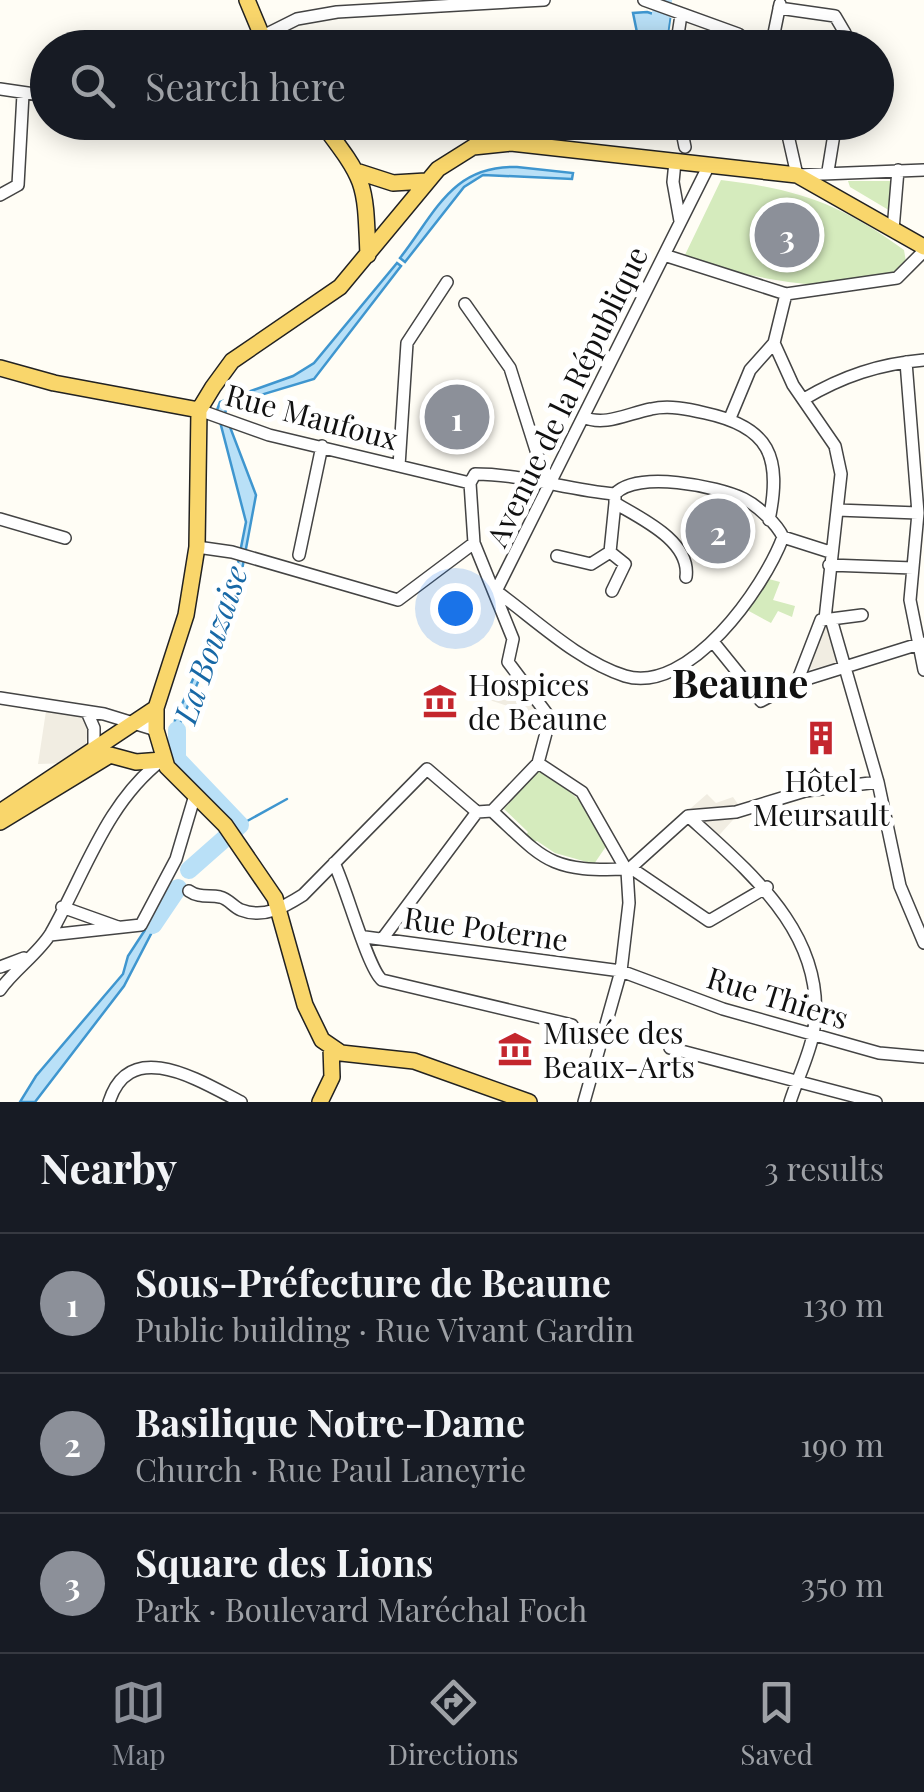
<!DOCTYPE html>
<meta charset="utf-8">
<style>
:root{--surface:#171b24;--page:#242831;--text:#f1f3f6;--muted:#9ea1a6;--line:#363941;--accent:#8c9099}
body{margin:0;font-family:"Playfair Display",serif;background:var(--page);color:var(--text)}
.you{position:absolute;left:455px;top:608px;width:35px;height:35px;margin:-25px;border:8px solid #fff;border-radius:50%;background:#1a73e8;box-shadow:0 0 0 15px #1a73e833}
.badge{display:grid;place-items:center;width:65px;height:65px;border-radius:50%;background:var(--accent);color:#fff;font-size:32px;font-weight:700}
.pin{position:absolute;translate:-50% -50%;border:5px solid #fff;box-shadow:0 2px 10px #0006}
.list{margin:0;padding:0;list-style:none}
h2{display:flex;justify-content:space-between;align-items:center;height:130px;margin:0;padding:0 40px;font-size:42px}
h2 small{font-size:32px;font-weight:400;color:var(--muted)}
.list li{display:grid;grid-template-columns:65px 1fr auto;gap:30px;align-items:center;box-sizing:border-box;height:140px;padding:0 40px;border-top:2px solid var(--line)}
.list b{display:block;font-size:38px;white-space:nowrap}
.list p{margin:0;font-size:32px;white-space:nowrap;color:var(--muted)}
.list em{font-size:32px;font-style:normal;color:var(--muted)}
.icon{flex:none;width:55px;height:55px;fill:none;stroke:currentColor;stroke-width:2;stroke-linecap:round;stroke-linejoin:round}
.map{position:relative;flex:none;width:924px;height:1102px;overflow:hidden}
.search{position:absolute;background:var(--surface);box-shadow:0 5px 25px #0003;left:30px;right:30px;top:30px;height:110px;display:flex;align-items:center;gap:25px;box-sizing:border-box;padding:0 35px;border-radius:55px;color:var(--muted);font-size:38px}
.sheet{height:550px;background:var(--surface)}
nav{display:flex;justify-content:space-around;align-items:center;box-sizing:border-box;height:140px;border-top:2px solid var(--line);background:var(--surface);font-size:28px;color:var(--muted)}
nav a{display:grid;justify-items:center;gap:5px}
nav .on{color:var(--accent)}
.map>svg:first-child{display:block}
.green{fill:#d5ebbd}
.plaza{fill:#f1ede2}
.water{fill:#b9e0f7;stroke:#3f96cf;stroke-width:2.5}
.lines{fill:none;stroke-linecap:round;stroke-linejoin:round}
.stream{stroke:#3f96cf;stroke-width:2.5}
.river{stroke:#b9e0f7;stroke-width:18}
.minor-casing{stroke:#444;stroke-width:14}
.major-casing{stroke:#222;stroke-width:18}
.minor{stroke:#fff;stroke-width:11}
.major{stroke:#f9d66b;stroke-width:15}
.labels{text-anchor:middle;dominant-baseline:central;stroke-width:10;stroke-linejoin:round;paint-order:stroke}
.street-label{font-size:30px;fill:#111;stroke:#fff}
.poi-label{font-size:30px;fill:#111;stroke:#fff;text-anchor:start}
.water-label{font-size:32px;font-style:italic;fill:#1768a6;stroke:#fff}
.district-label{font-size:40px;font-weight:bold;fill:#111;stroke:#fff}
</style>
<div class="map">
<svg width="924" height="1102" viewBox="0 0 924 1102">
<rect width="100%" height="100%" fill="#fffdf5"/>
<path class="green" d="M 721,180 C 798,189 841,204 904,250 L 906,262 C 863,308 737,274 684,257 Z
M 848,181 L 895,181 L 892,212 L 850,187 Z
M 765,578 L 780,582 L 773,600 L 795,606 L 792,617 L 778,611 L 771,623 L 747,610 Z
M 541,768 L 583,803 L 607,845 L 594,864 L 555,853 L 537,841 L 529,845 L 523,839 L 528,832 L 504,809 Z"/>
<path class="plaza" d="M 821,625 L 831,626 L 842,662 L 807,670 Z
M 482,674 L 539,694 L 550,707 L 539,704 L 545,720 L 543,723 L 539,716 L 477,696 L 471,689 Z
M 46,711 L 82,715 L 88,732 L 85,748 L 72,763 L 38,764 Z
M 707,794 L 716,803 L 733,797 L 742,810 L 712,843 L 683,815 Z"/>
<path class="water" d="M 647,12 L 670,19 L 666,47 L 640,47 L 633,13 Z
M 517,167 L 573,173 L 572,179 L 483,175 L 464,187 L 405,262 L 400,258 C 436,212 452,165 517,167 Z
M 397,263 L 401,266 L 314,379 L 227,405 L 225,414 L 256,495 L 239,586 L 180,724 L 177,751 L 173,754 L 175,720 L 233,588 L 246,522 L 217,410 L 220,402 L 293,376 L 314,363 Z
M 160,907 L 165,907 L 124,986 L 35,1102 L 20,1102 L 36,1076 L 123,974 L 128,956 Z"/>
<g class="lines">
<path class="stream" d="M 240,825 L 287,799"/>
<path class="river" d="M 656,48 L 663,0
M 177,730 L 177,759 L 240,825 L 189,870
M 153,925 L 178,888"/>
<g class="minor-casing">
<path id="minor" d="M 644,0 L 738,34 L 757,48
M 779,8 L 835,16 L 845,33 L 843,48
M 261,37 L 297,19 L 337,12 L 544,0
M 676,48 L 681,15
M 771,48 L 780,4
M 0,89 L 48,96
M 680,122 L 685,147
M 785,122 L 797,175 L 924,170
M 675,162 L 673,182 L 680,221
M 828,171 L 836,122
M 0,195 L 18,185 L 23,94
M 893,230 L 898,170
M 664,255 L 786,294 L 897,278 L 924,251
M 786,294 L 774,343 L 793,385 L 835,446 L 841,474 L 825,619
M 465,304 L 510,368 L 540,463 L 551,482
M 906,362 L 918,513 L 910,600 L 924,670
M 804,399 C 843,376 879,364 924,360
M 199,410 L 269,435 L 470,483
M 583,417 C 605,427 629,413 651,409 C 669,405 688,409 705,413 C 770,427 782,457 769,520
M 730,418 L 750,370 L 774,343
M 399,466 L 407,343 L 447,282
M 470,483 L 474,543 L 513,639 L 508,662 L 550,718 L 538,763 L 492,811
M 470,483 L 475,474 C 523,474 567,490 615,494
M 615,494 C 637,470 717,486 744,499 C 758,506 777,524 783,537
M 615,494 L 615,503 C 640,518 691,541 686,577
M 837,510 L 918,513
M 0,519 L 65,538
M 783,537 L 830,552
M 197,547 L 232,552 L 398,600 L 474,543
M 610,552 L 625,564 L 612,591
M 299,555 L 322,446
M 557,556 L 591,564 L 610,552 L 615,503
M 829,565 L 913,568
M 496,591 L 709,165
M 496,591 C 536,620 578,661 625,676 C 689,695 764,588 783,537
M 831,619 L 862,615
M 714,643 L 761,701 L 797,682 L 922,643
M 797,682 L 821,620 L 831,619 L 878,782 L 900,886 L 924,943
M 0,698 L 104,714 L 156,730
M 87,712 L 94,728 L 94,748
M 538,763 L 582,792 L 627,871 L 629,903 L 621,971 L 584,1102
M 492,811 C 544,859 548,872 625,869
M 688,816 C 751,873 831,938 813,1035 C 808,1058 797,1080 790,1102
M 688,816 L 736,812 L 805,791 L 878,782
M 334,863 C 346,887 368,969 382,980 L 572,1025
M 631,868 L 709,921 L 767,887
M 627,871 L 688,816
M 189,891 C 199,898 208,895 220,897 C 229,899 233,907 241,910 C 264,919 284,907 303,895 L 427,769 L 477,812 L 492,811
M 62,907 L 118,927
M 50,935 L 141,925 L 176,859 L 195,795
M 365,937 L 621,971 L 723,1009 L 879,1053 L 924,1057
M 383,938 L 477,812
M 0,967 L 24,958
M 0,990 C 14,970 39,953 51,933 C 85,873 106,803 162,760
M 670,1048 L 876,1102
M 109,1102 C 130,1036 200,1081 241,1102"/>
</g>
<g class="major-casing">
<path id="major" d="M 247,0 L 267,48
M 321,122 C 366,182 365,180 368,255
M 359,172 L 393,183 L 426,181
M 0,368 L 54,383 L 199,410
M 0,812 L 156,708
M 0,822 L 110,755 L 136,762 L 162,760
M 320,1102 L 332,1077 L 331,1047
M 529,1102 L 414,1061 L 341,1053 L 322,1040 L 305,1005 L 275,898 L 225,825 L 167,767 L 156,730 L 156,708 L 186,615 L 197,547 L 199,410 L 213,387 L 232,361 L 340,287 L 438,169 L 473,147 L 511,143 L 797,175 L 924,247"/>
</g>
<use href="#minor" class="minor"/>
<use href="#major" class="major"/>
</g>
<defs>
<g id="museum-bare" transform="scale(2.7)"><path d="M0-6L6-3V-2H-6V-3ZM-5-1h2V3h-2ZM-1-1h2V3h-2ZM3-1h2V3H3ZM-6 4H6V6H-6Z" fill="#c4262e" stroke="#fff" stroke-width="2.5" paint-order="stroke"/></g>
<g id="building-bare" transform="scale(2.7)"><path d="M-4-6H4V6H1V3H-1V6H-4ZM-2.5-4.3h1.7v1.8h-1.7ZM.8-4.3h1.7v1.8H.8ZM-2.5-1h1.7V.8h-1.7ZM.8-1h1.7V.8H.8Z" fill="#c4262e" stroke="#fff" stroke-width="2.5" paint-order="stroke"/></g>
</defs>
<g fill-rule="evenodd">
<use href="#museum-bare" x="440" y="701"/>
<use href="#building-bare" x="821" y="738"/>
<use href="#museum-bare" x="515" y="1049"/>
</g>
<g class="labels">
<g class="street-label">
<text transform="translate(566 396) rotate(-64)">Avenue de la République</text>
<text transform="translate(312 416) rotate(15)">Rue Maufoux</text>
<text transform="translate(486 928) rotate(8)">Rue Poterne</text>
<text transform="translate(778 997) rotate(17)">Rue Thiers</text>
</g>
<g class="poi-label">
<text x="468" y="684">Hospices<tspan x="468" dy="34">de Beaune</tspan></text>
<text x="821" y="780" text-anchor="middle">Hôtel<tspan x="821" dy="34">Meursault</tspan></text>
<text x="543" y="1032">Musée des<tspan x="543" dy="34">Beaux-Arts</tspan></text>
</g>
<g class="water-label">
<text transform="translate(209 644) rotate(-71)">La Bouzaise</text>
</g>
<g class="district-label">
<text x="740" y="681">Beaune</text>
</g>
</g>
</svg>
<div class="you"></div>
<div class="pin badge" style="left:457px;top:417px">1</div>
<div class="pin badge" style="left:718px;top:531px">2</div>
<div class="pin badge" style="left:787px;top:235px">3</div>
<div class="search"><svg class="icon" aria-label="search" viewBox="0 0 24 24"><circle cx="10" cy="10" r="6"/><path d="M15 15l6 6"/></svg>Search here</div>
</div>
<section class="sheet">
<h2>Nearby<small>3 results</small></h2>
<ul class="list">
<li><span class="badge">1</span><div><b>Sous-Préfecture de Beaune</b><p>Public building · Rue Vivant Gardin</p></div><em>130 m</em></li>
<li><span class="badge">2</span><div><b>Basilique Notre-Dame</b><p>Church · Rue Paul Laneyrie</p></div><em>190 m</em></li>
<li><span class="badge">3</span><div><b>Square des Lions</b><p>Park · Boulevard Maréchal Foch</p></div><em>350 m</em></li>
</ul>
</section>
<nav>
<a class="on"><svg class="icon" aria-label="map" viewBox="0 0 24 24"><path d="M3 6l6-2 6 2 6-2v14l-6 2-6-2-6 2zM9 4v14M15 6v14"/></svg>Map</a>
<a><svg class="icon" aria-label="directions" viewBox="0 0 24 24"><path d="M12 3l9 9-9 9-9-9zM9 14v-3h6M13 9l2 2-2 2"/></svg>Directions</a>
<a><svg class="icon" aria-label="saved" viewBox="0 0 24 24"><path d="M7 4h10v16l-5-4-5 4z"/></svg>Saved</a>
</nav>
